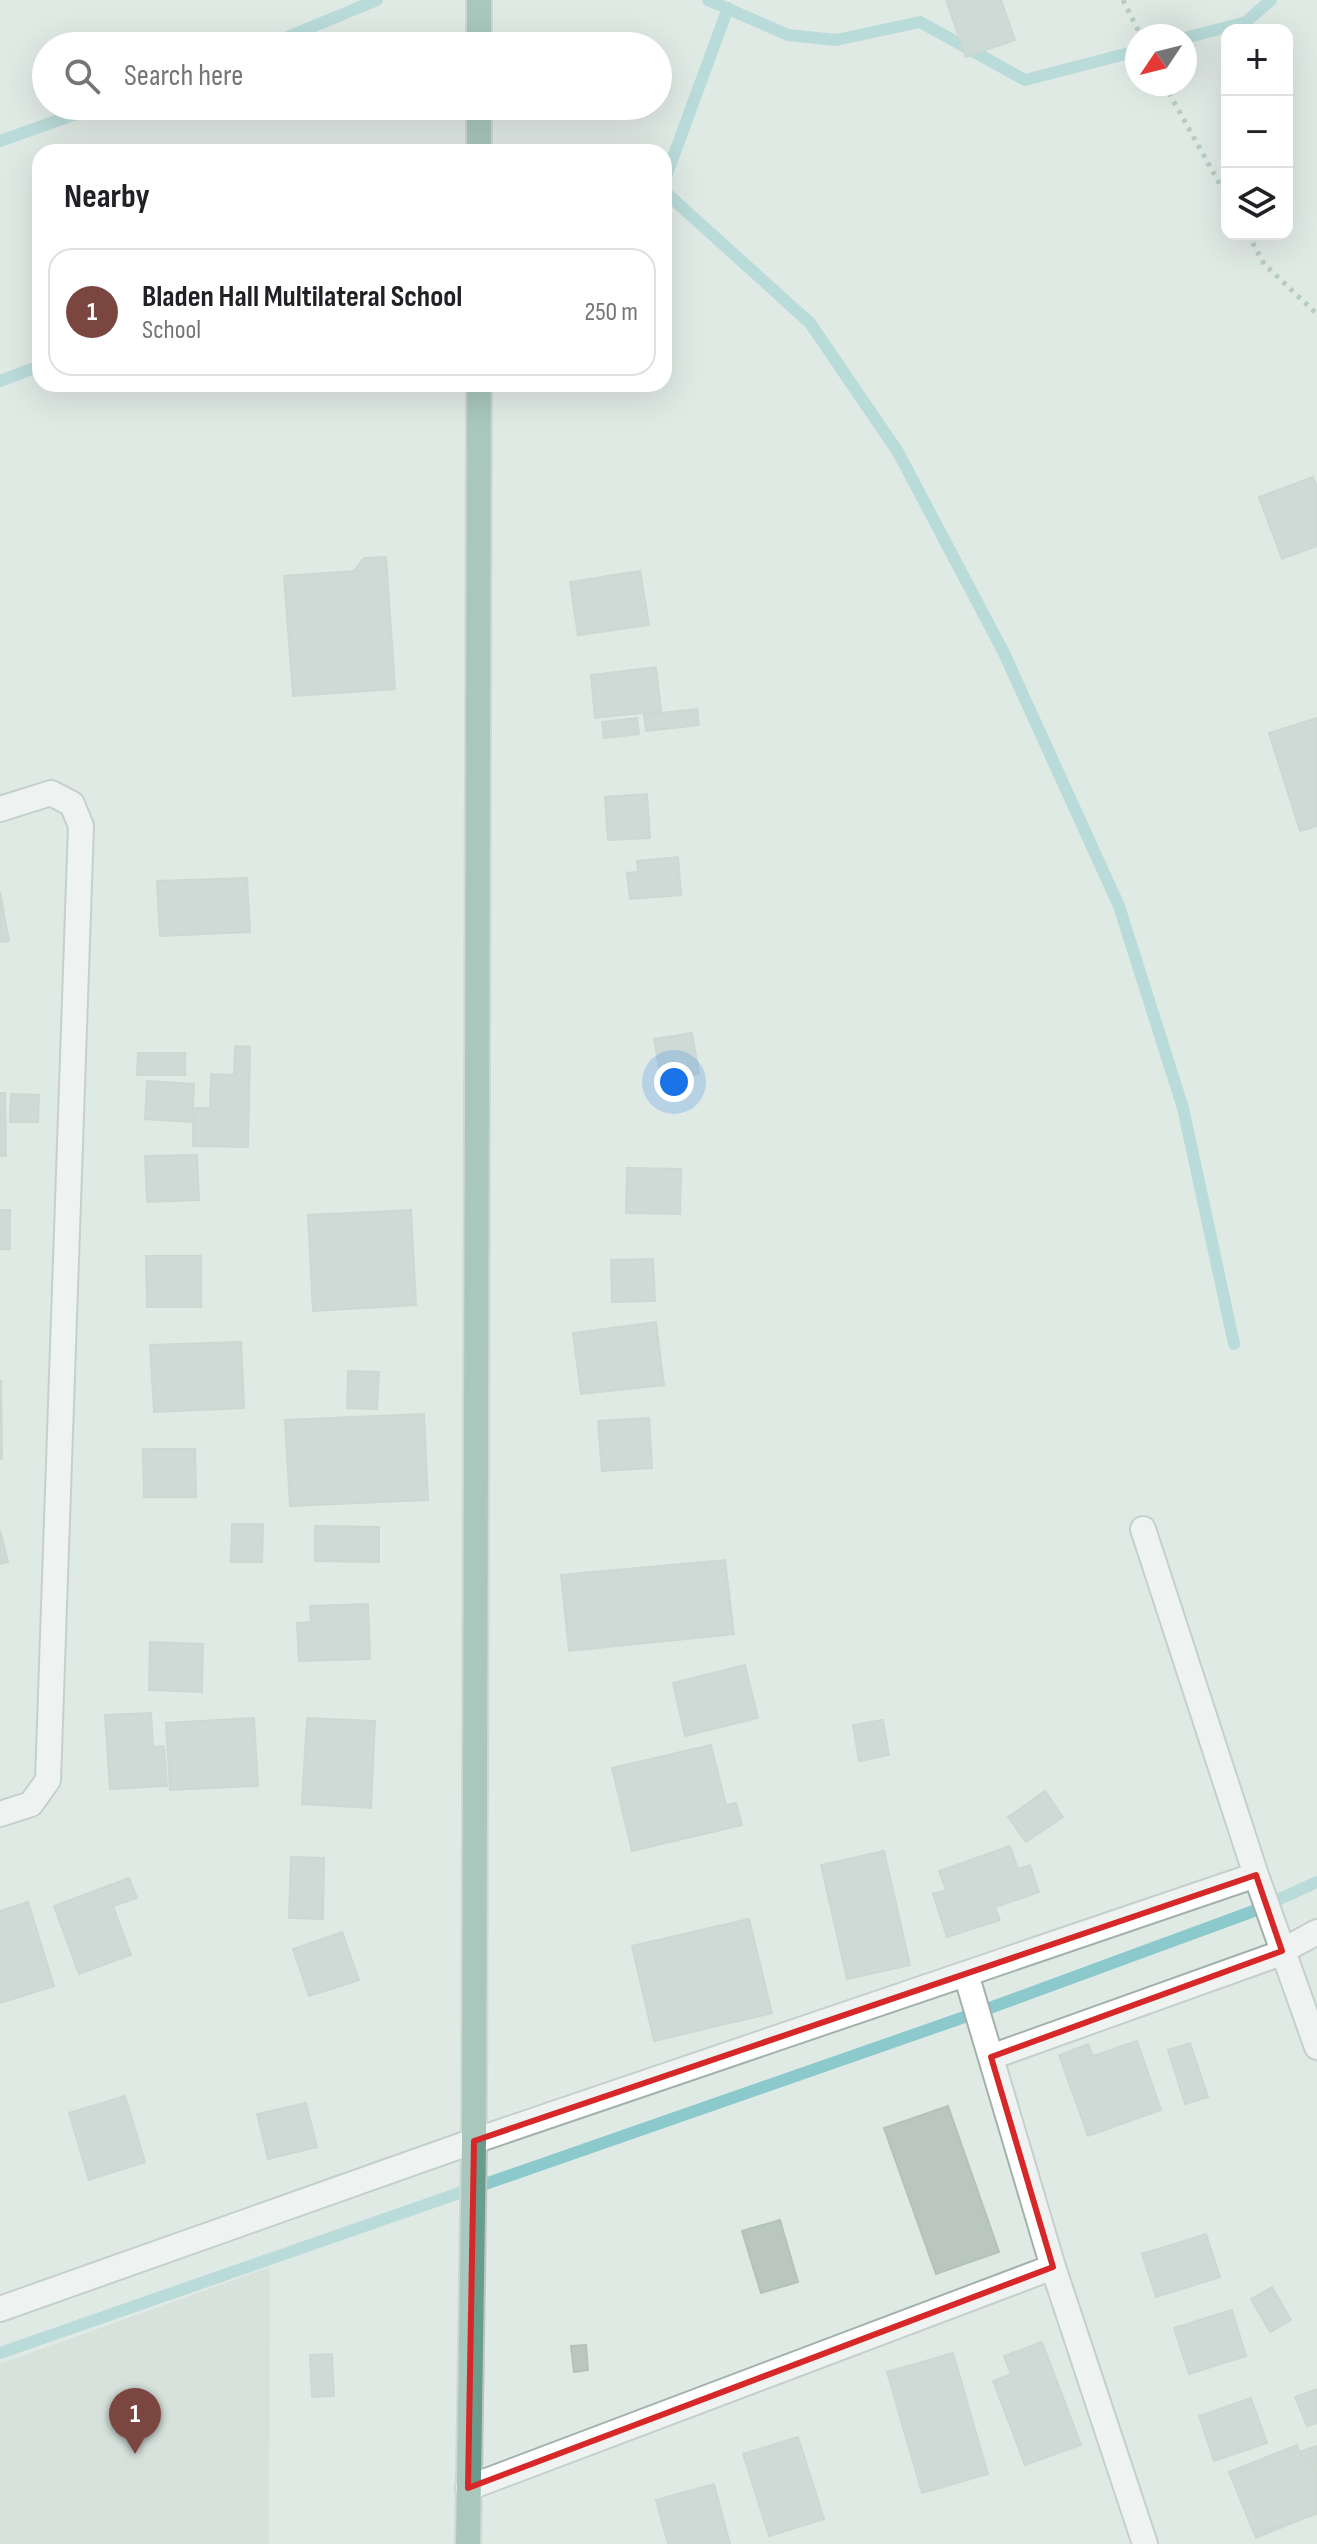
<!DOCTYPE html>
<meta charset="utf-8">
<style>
:root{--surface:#fff;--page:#f6f6f6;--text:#202124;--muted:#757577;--line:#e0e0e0;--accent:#7a463f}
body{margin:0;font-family:"Sofia Sans Condensed",sans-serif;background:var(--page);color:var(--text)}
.controls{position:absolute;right:24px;top:24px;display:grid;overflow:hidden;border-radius:16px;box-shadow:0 8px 32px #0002}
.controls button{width:72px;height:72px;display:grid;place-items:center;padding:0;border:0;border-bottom:2px solid var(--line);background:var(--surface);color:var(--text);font:40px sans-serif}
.compass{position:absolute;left:1125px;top:24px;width:72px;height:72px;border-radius:50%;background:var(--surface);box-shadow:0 8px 32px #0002;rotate:235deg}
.you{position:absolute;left:674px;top:1082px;width:28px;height:28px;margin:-20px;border:6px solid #fff;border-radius:50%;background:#1a73e8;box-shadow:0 0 0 12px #1a73e833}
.badge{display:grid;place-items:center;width:52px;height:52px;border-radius:50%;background:var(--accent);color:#fff;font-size:26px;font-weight:700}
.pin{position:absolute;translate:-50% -66px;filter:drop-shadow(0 2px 4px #0008)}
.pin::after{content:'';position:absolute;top:42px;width:28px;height:24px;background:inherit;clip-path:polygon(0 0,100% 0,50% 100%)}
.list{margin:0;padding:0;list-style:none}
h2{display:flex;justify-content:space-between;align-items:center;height:104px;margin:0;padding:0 32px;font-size:34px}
h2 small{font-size:26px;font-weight:400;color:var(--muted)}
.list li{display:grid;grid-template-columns:52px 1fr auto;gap:24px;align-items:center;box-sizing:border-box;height:128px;margin:0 16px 16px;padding:0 16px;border:2px solid var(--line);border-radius:24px}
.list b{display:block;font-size:30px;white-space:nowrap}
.list p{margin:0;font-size:26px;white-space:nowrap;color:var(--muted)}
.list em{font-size:26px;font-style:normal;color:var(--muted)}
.icon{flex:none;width:44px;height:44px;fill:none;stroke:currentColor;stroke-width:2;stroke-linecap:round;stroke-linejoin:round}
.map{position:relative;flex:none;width:1317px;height:2544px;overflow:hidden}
.search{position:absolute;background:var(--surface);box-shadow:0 8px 32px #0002;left:32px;top:32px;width:640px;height:88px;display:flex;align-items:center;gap:20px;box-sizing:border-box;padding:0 28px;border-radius:44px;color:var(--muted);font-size:30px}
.panel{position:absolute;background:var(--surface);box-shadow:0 8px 32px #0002;left:32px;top:144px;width:640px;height:248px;border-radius:24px}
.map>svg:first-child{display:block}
.built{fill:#cedad3}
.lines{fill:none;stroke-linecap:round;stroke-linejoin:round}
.stream{stroke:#8bc9cc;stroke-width:12}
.building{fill:#b9c7c0;stroke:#b3c3bb;stroke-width:2}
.minor-casing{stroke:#a3b1ab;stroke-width:28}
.major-casing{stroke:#bdc4c1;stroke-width:28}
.path{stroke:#82ac9a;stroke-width:5;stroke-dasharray:4 6;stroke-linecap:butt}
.minor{stroke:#fff;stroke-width:24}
.major{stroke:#679d8a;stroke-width:24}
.marked{fill:none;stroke:#d62828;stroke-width:6;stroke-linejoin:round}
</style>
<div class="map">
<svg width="1317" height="2544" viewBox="0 0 1317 2544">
<rect width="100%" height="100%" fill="#e0eae5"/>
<path class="built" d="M 270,2267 L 269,2544 L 0,2544 L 0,2364 Z"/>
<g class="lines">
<path class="stream" d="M 708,0 L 788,35 L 836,40 L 920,22 L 1025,80 L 1137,51
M 1185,38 L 1246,22 L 1271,0
M 266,46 L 377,0
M 0,141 L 98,106
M 664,182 L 728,8
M 664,191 L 810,323 L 898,452 L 1004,653 L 1119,906 L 1183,1108 L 1234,1344
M 0,381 L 40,366
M 0,2353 L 976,2013 L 1251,1912 L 1317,1882"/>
</g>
<path class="building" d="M 946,0 L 1001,0 L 1015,40 L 966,57 Z
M 1313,477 L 1317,487 L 1317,546 L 1282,559 L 1259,497 Z
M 386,557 L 395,689 L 293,696 L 284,576 L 354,571 L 364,558 Z
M 640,571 L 649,625 L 578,635 L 570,582 Z
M 656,667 L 661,711 L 595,718 L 591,675 Z
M 697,709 L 699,725 L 646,731 L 644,715 Z
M 637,718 L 639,734 L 604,738 L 602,722 Z
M 1317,718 L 1317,826 L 1300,831 L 1269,733 Z
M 647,794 L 650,838 L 608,840 L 605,797 Z
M 678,857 L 681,895 L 630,899 L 627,873 L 638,872 L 637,861 Z
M 247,878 L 250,932 L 160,936 L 157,881 Z
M 0,892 L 9,941 L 0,942 Z
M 692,1033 L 699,1074 L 661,1080 L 654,1039 Z
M 235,1046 L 250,1047 L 248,1147 L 193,1146 L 193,1108 L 210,1108 L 211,1074 L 234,1075 Z
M 138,1053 L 185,1053 L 185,1075 L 137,1075 Z
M 147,1081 L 194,1084 L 192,1122 L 145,1119 Z
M 0,1093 L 5,1093 L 6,1156 L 0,1156 Z
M 11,1094 L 39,1095 L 38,1122 L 10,1122 Z
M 197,1155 L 199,1200 L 147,1202 L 145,1156 Z
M 627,1168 L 681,1169 L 680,1214 L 626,1213 Z
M 0,1210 L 10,1210 L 10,1249 L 0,1249 Z
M 411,1210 L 416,1305 L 313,1311 L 308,1215 Z
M 146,1256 L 201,1256 L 201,1307 L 147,1307 Z
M 653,1259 L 655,1301 L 612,1302 L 611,1260 Z
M 656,1322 L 664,1385 L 581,1394 L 573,1333 Z
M 241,1342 L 244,1408 L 154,1412 L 150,1345 Z
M 348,1371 L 379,1372 L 377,1409 L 347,1408 Z
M 0,1381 L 1,1381 L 2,1459 L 0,1459 Z
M 424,1414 L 428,1500 L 290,1506 L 285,1420 Z
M 649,1418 L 652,1468 L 602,1471 L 598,1421 Z
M 143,1449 L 195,1449 L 196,1497 L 144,1497 Z
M 232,1524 L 263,1524 L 262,1562 L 231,1562 Z
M 315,1526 L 379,1527 L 379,1562 L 315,1561 Z
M 0,1530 L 8,1562 L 0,1564 Z
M 725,1560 L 734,1634 L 569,1651 L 561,1575 Z
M 368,1604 L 370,1659 L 299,1661 L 297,1623 L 311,1622 L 310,1606 Z
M 150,1642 L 203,1644 L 202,1692 L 149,1690 Z
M 745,1665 L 758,1718 L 685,1736 L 673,1683 Z
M 151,1713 L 153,1747 L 164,1746 L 167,1786 L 110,1789 L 105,1715 Z
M 254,1718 L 258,1786 L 170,1790 L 166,1723 Z
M 307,1718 L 375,1721 L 371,1808 L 302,1804 Z
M 883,1720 L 889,1755 L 859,1761 L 853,1725 Z
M 711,1745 L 726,1805 L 736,1803 L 742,1825 L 632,1851 L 612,1768 Z
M 1045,1791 L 1063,1817 L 1026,1842 L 1008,1817 Z
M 1010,1846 L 1018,1869 L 1030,1865 L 1039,1892 L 995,1907 L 1000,1920 L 947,1937 L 933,1894 L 946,1890 L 939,1871 Z
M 884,1851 L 910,1965 L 847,1979 L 821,1865 Z
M 291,1857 L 324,1858 L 323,1919 L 289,1918 Z
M 129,1878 L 137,1898 L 113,1906 L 131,1955 L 79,1974 L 54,1906 Z
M 28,1902 L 54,1986 L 0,2003 L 0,1911 Z
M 749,1919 L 772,2013 L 654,2041 L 632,1946 Z
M 342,1932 L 359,1980 L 309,1996 L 293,1949 Z
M 1137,2041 L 1161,2110 L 1088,2136 L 1059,2055 L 1088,2044 L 1093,2056 Z
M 1190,2043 L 1208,2097 L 1185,2104 L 1168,2050 Z
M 125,2096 L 145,2162 L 89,2180 L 69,2113 Z
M 306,2103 L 317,2147 L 268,2159 L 257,2114 Z
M 948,2106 L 999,2252 L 936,2274 L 884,2128 Z
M 780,2220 L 798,2282 L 761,2293 L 742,2231 Z
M 1206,2234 L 1220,2277 L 1156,2297 L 1142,2254 Z
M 1272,2287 L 1291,2320 L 1270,2332 L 1251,2299 Z
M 1232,2310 L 1246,2356 L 1189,2374 L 1174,2328 Z
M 1042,2342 L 1081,2445 L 1025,2465 L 993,2381 L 1011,2374 L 1004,2356 Z
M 586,2345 L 588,2370 L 574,2372 L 571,2346 Z
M 953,2353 L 988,2474 L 922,2493 L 887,2372 Z
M 332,2354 L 334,2396 L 312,2397 L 310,2355 Z
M 1317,2389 L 1317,2423 L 1307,2426 L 1295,2397 Z
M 1251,2398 L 1267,2443 L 1214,2461 L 1199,2416 Z
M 798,2437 L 824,2519 L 769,2536 L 743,2454 Z
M 1297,2445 L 1303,2461 L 1310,2458 L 1317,2475 L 1317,2513 L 1256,2538 L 1229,2472 Z
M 1317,2446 L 1317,2514 L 1261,2532 L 1241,2471 Z
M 714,2484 L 730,2544 L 668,2544 L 656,2500 Z"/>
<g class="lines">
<g class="minor-casing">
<path id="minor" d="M 0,809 L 51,793 L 72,804 L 81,826 L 48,1780 L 31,1804 L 0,1814
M 1256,1875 L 1317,2047
M 966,1974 L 1053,2267 L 1145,2544
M 991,2057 L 1273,1956 L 1317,1932
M 0,2309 L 474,2141 L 1256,1875 L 1143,1529
M 468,2488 L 1053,2267"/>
</g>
<g class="major-casing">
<path id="major" d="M 479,46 L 479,0
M 479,152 L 479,106
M 468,2544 L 474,2141 L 479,384"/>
</g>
<path class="path" d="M 1123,0 L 1141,36
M 1164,84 L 1227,197
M 1248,234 L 1264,264 L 1317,314"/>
<use href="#minor" class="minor"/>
<use href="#major" class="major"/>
</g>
<path d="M0 0H1317V2544H0ZM 1256,1875 L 1282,1951 L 991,2057 L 1053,2267 L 468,2488 L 474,2141 Z" fill="#e0eae5" fill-opacity=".55" fill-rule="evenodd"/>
<path class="marked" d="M 1256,1875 L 1282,1951 L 991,2057 L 1053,2267 L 468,2488 L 474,2141 Z"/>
</svg>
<div class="controls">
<button>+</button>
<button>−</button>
<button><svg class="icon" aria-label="layers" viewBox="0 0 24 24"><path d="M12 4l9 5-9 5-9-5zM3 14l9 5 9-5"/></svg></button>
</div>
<svg class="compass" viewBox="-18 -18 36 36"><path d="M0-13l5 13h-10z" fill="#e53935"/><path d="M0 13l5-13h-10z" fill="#757577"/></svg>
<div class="you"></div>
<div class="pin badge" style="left:135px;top:2454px">1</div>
<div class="search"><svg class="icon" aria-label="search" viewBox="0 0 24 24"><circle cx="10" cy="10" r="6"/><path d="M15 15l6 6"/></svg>Search here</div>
<section class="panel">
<h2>Nearby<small></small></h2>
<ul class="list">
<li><span class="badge">1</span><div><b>Bladen Hall Multilateral School</b><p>School</p></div><em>250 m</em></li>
</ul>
</section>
</div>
